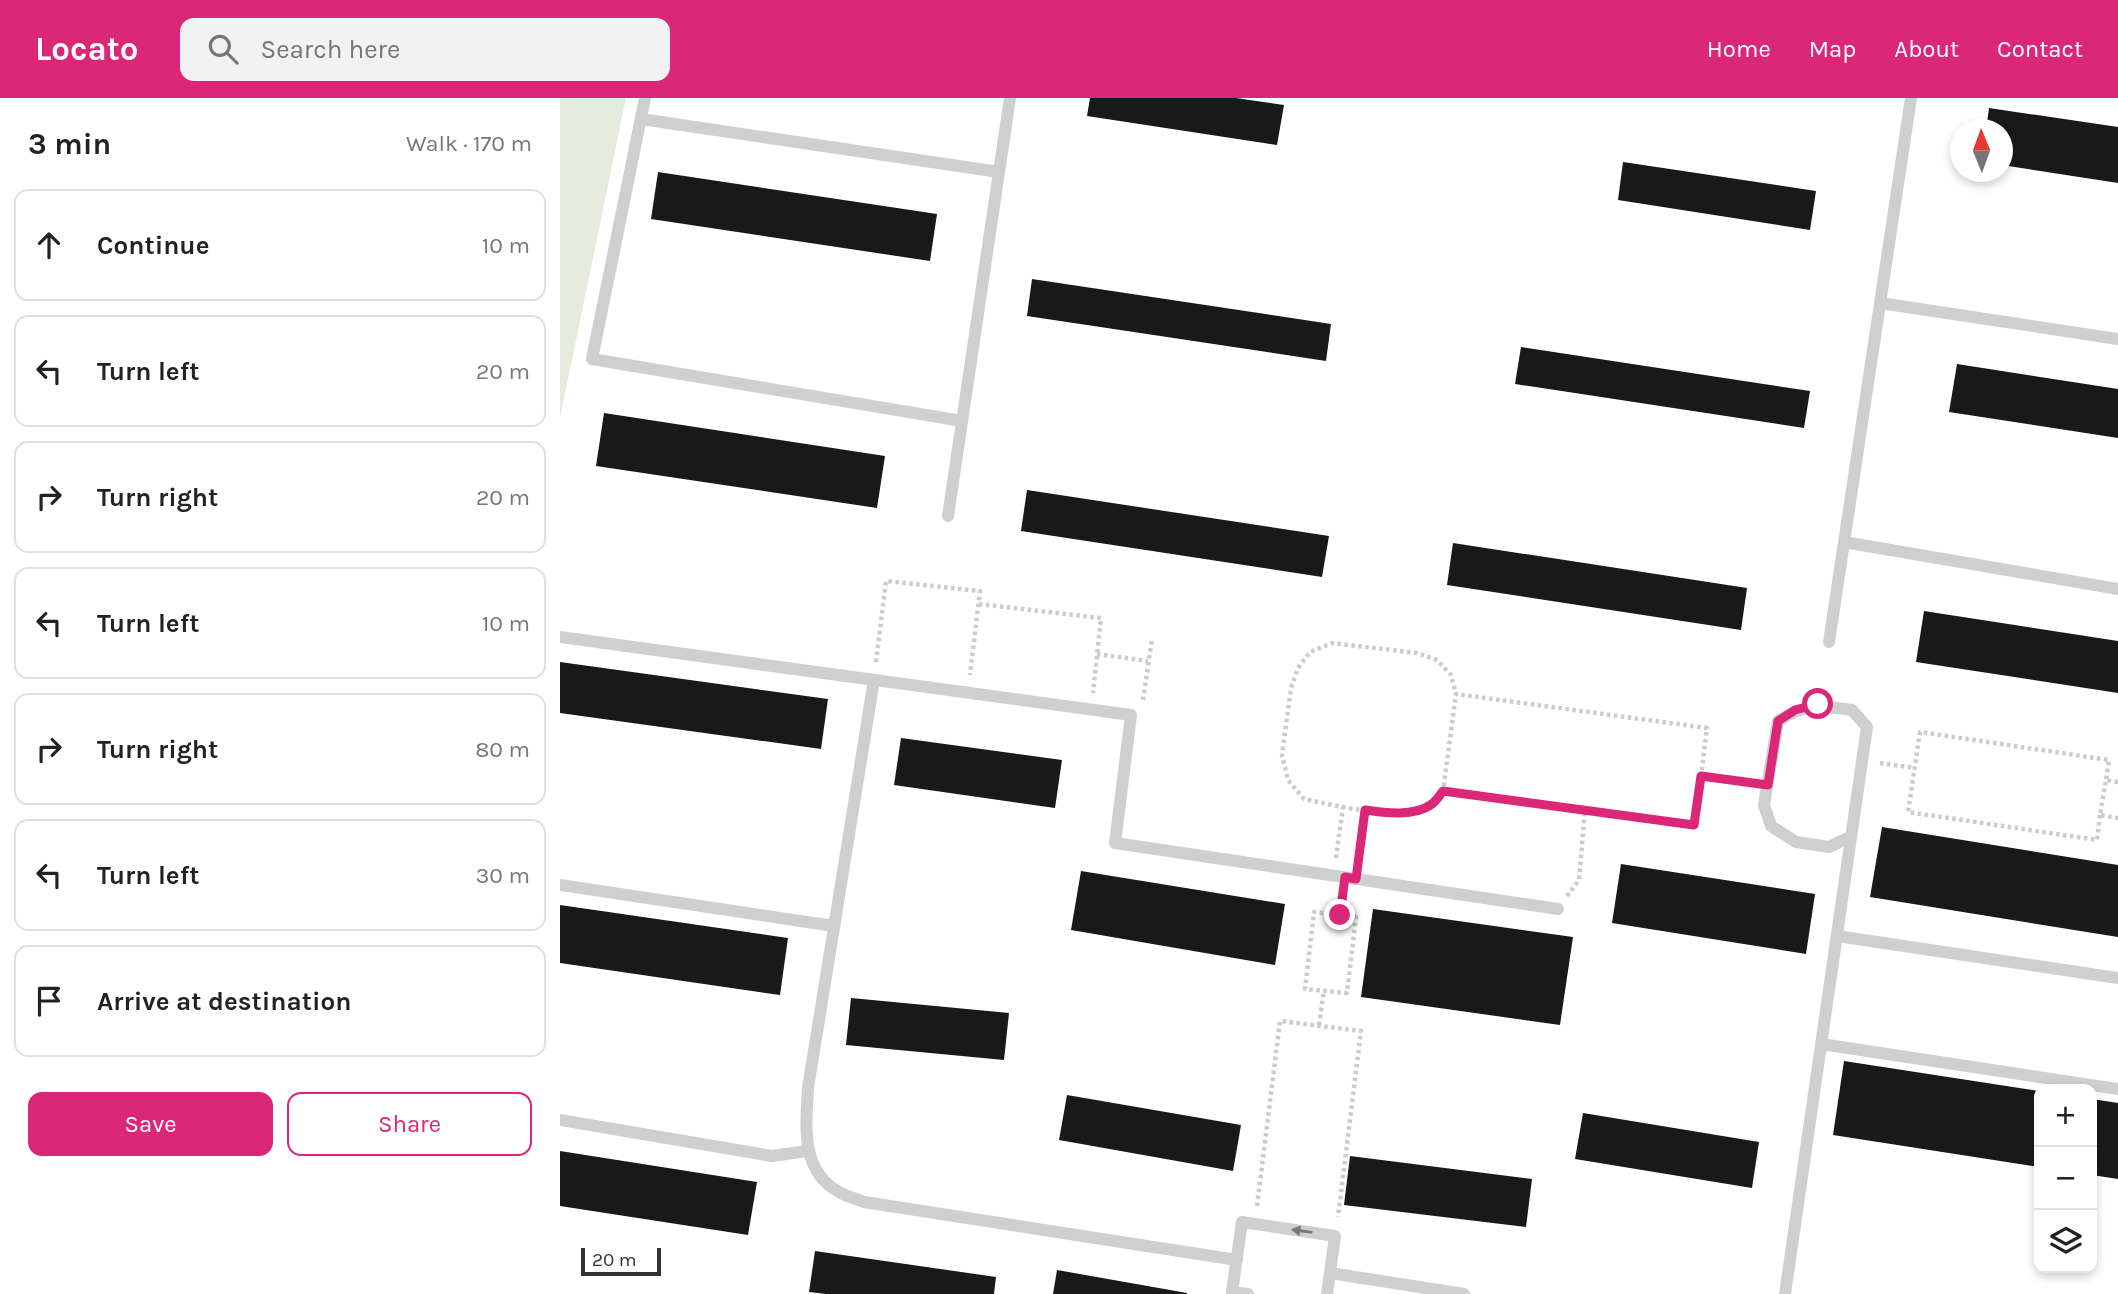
<!DOCTYPE html>
<meta charset="utf-8">
<style>
:root{--surface:#fff;--page:#f2f2f2;--text:#222;--muted:#767676;--line:#e0e0e0;--accent:#db2777}
body{margin:0;font-family:Karla,sans-serif;background:var(--page);color:var(--text)}
.controls{position:absolute;right:21px;bottom:21px;display:grid;overflow:hidden;border-radius:14px;box-shadow:0 4px 10px #0003}
.controls button{width:63px;height:63px;display:grid;place-items:center;padding:0;border:0;border-bottom:2px solid var(--line);background:var(--surface);color:var(--text);font:35px sans-serif}
.compass{position:absolute;left:1390px;top:21px;width:63px;height:63px;border-radius:50%;background:var(--surface);box-shadow:0 4px 10px #0003;rotate:359deg}
.scale{position:absolute;left:21px;bottom:18px;width:80px;box-sizing:border-box;padding-left:7px;border:4px solid #323232;border-top:0;font-size:19px;line-height:24px;white-space:nowrap;color:#323232;-webkit-text-stroke:5px #fff;paint-order:stroke}
.stop{position:absolute;width:21px;height:21px;margin:-16px;border:5px solid #db2777;border-radius:50%;background:#fff}
.stop.end{background:#db2777;border-color:#fff;box-shadow:0 2px 7px #0008}
.list{margin:0;padding:0;list-style:none}
h2{display:flex;justify-content:space-between;align-items:center;height:91px;margin:0;padding:0 28px;font-size:30px}
h2 small{font-size:23px;font-weight:400;color:var(--muted)}
.list li{display:grid;grid-template-columns:46px 1fr auto;gap:21px;align-items:center;box-sizing:border-box;height:112px;margin:0 14px 14px;padding:0 14px;border:2px solid var(--line);border-radius:14px}
.list b{display:block;font-size:26px;white-space:nowrap}
.list em{font-size:23px;font-style:normal;color:var(--muted)}
.actions{display:flex;gap:14px;padding:21px 28px}
.actions a{flex:1;padding:16px 0;border:2px solid var(--accent);border-radius:14px;text-align:center;font-size:24px;color:var(--accent)}
.actions .main{background:var(--accent);color:#fff}
.icon{flex:none;width:38px;height:38px;fill:none;stroke:currentColor;stroke-width:2;stroke-linecap:round;stroke-linejoin:round}
.map{position:relative;flex:none;width:1558px;height:1196px;overflow:hidden}
header{display:flex;align-items:center;gap:42px;box-sizing:border-box;height:98px;padding:0 35px;background:var(--accent);color:#fff}
header strong{font-size:33px}
nav{display:flex;gap:38px;margin-inline-start:auto;font-size:24px}
.search{width:490px;height:63px;background:var(--page);display:flex;align-items:center;gap:18px;box-sizing:border-box;padding:0 24px;border-radius:14px;color:var(--muted);font-size:26px}
main{display:flex}
aside{flex:1;background:var(--surface)}
.map>svg:first-child{display:block}
.green{fill:#e7ebde}
.building{fill:#191919}
.lines{fill:none;stroke-linecap:round;stroke-linejoin:round}
.path{stroke:#ccc;stroke-width:4.5;stroke-dasharray:3.5 3.5;stroke-linecap:butt}
.service{stroke:#cfcfcf;stroke-width:12}
.oneway{fill:#797979}
.route{stroke:#db2777;stroke-width:9}
</style>
<header>
<strong>Locato</strong>
<div class="search"><svg class="icon" aria-label="search" viewBox="0 0 24 24"><circle cx="10" cy="10" r="6"/><path d="M15 15l6 6"/></svg>Search here</div>
<nav><a>Home</a><a>Map</a><a>About</a><a>Contact</a></nav>
</header>
<main>
<aside>
<h2>3 min<small>Walk · 170 m</small></h2>
<ul class="list">
<li><svg class="icon" aria-label="ahead" viewBox="0 0 24 24"><path d="M12 20V5M6 11l6-6 6 6"/></svg><div><b>Continue</b></div><em>10 m</em></li>
<li><svg class="icon" aria-label="left" viewBox="0 0 24 24"><path d="M17 20v-9H6M10 6l-5 5 5 5"/></svg><div><b>Turn left</b></div><em>20 m</em></li>
<li><svg class="icon" aria-label="right" viewBox="0 0 24 24"><path d="M7 20v-9h11M14 6l5 5-5 5"/></svg><div><b>Turn right</b></div><em>20 m</em></li>
<li><svg class="icon" aria-label="left" viewBox="0 0 24 24"><path d="M17 20v-9H6M10 6l-5 5 5 5"/></svg><div><b>Turn left</b></div><em>10 m</em></li>
<li><svg class="icon" aria-label="right" viewBox="0 0 24 24"><path d="M7 20v-9h11M14 6l5 5-5 5"/></svg><div><b>Turn right</b></div><em>80 m</em></li>
<li><svg class="icon" aria-label="left" viewBox="0 0 24 24"><path d="M17 20v-9H6M10 6l-5 5 5 5"/></svg><div><b>Turn left</b></div><em>30 m</em></li>
<li><svg class="icon" aria-label="arrive" viewBox="0 0 24 24"><path d="M6 21V4h12l-3 4 3 4H6"/></svg><div><b>Arrive at destination</b></div></li>
</ul>
<div class="actions"><a class="main">Save</a><a>Share</a></div>
</aside>
<div class="map">
<svg width="1558" height="1196" viewBox="0 0 1558 1196">
<rect width="100%" height="100%" fill="#fff"/>
<path class="green" d="M 0,0 L 66,0 L 0,320 Z"/>
<path class="building" d="M 530,0 L 676,0 L 724,7 L 717,47 L 527,18 Z
M 1429,10 L 1558,29 L 1558,85 L 1442,67 L 1442,32 L 1426,32 Z
M 1063,64 L 1256,93 L 1250,132 L 1058,102 Z
M 98,74 L 377,116 L 370,163 L 91,121 Z
M 472,181 L 771,226 L 766,263 L 467,218 Z
M 961,249 L 1250,293 L 1244,330 L 955,286 Z
M 1397,266 L 1558,291 L 1558,340 L 1389,314 Z
M 44,315 L 325,358 L 317,410 L 36,368 Z
M 467,392 L 769,438 L 762,479 L 461,433 Z
M 893,445 L 1187,490 L 1181,532 L 887,487 Z
M 1364,513 L 1558,543 L 1558,595 L 1356,564 Z
M 0,564 L 268,601 L 261,651 L 0,615 Z
M 341,640 L 502,662 L 495,710 L 334,687 Z
M 1322,729 L 1558,767 L 1558,839 L 1310,799 Z
M 1061,766 L 1255,796 L 1246,856 L 1052,825 Z
M 521,773 L 725,806 L 715,867 L 511,832 Z
M 0,807 L 228,840 L 220,897 L 0,865 Z
M 813,811 L 1013,839 L 1000,927 L 801,899 Z
M 291,900 L 449,915 L 444,962 L 286,947 Z
M 1284,963 L 1479,993 L 1479,1069 L 1273,1037 Z
M 507,997 L 681,1027 L 673,1073 L 499,1042 Z
M 1532,1001 L 1558,1005 L 1558,1081 L 1532,1077 Z
M 1023,1015 L 1199,1044 L 1192,1090 L 1015,1061 Z
M 0,1053 L 197,1084 L 188,1137 L 0,1108 Z
M 790,1058 L 972,1081 L 966,1129 L 784,1107 Z
M 255,1153 L 436,1179 L 434,1196 L 266,1196 L 249,1194 Z
M 497,1172 L 627,1195 L 627,1196 L 493,1196 Z"/>
<g class="lines">
<path class="path" d="M 419,506 L 541,520 L 533,595
M 537,556 L 588,563
M 316,564 L 326,483 L 420,493 L 410,577
M 583,602 L 592,541
M 1320,665 L 1355,670
M 1141,678 L 1134,727 L 883,693 L 896,596 L 1147,630 L 1141,678 L 1189,684
M 1558,684 L 1546,682 L 1540,717 L 1558,720
M 883,693 C 880,697 876,702 872,705 C 847,726 774,707 744,701 L 728,682 L 722,657 L 731,590 L 738,570 L 750,554 L 772,545 L 857,555 L 877,562 L 891,577 L 896,596
M 1540,717 L 1537,742 L 1348,714 L 1360,634 L 1549,662 L 1546,682
M 776,760 L 783,709
M 798,763 L 805,712
M 1007,798 L 1019,782 L 1025,712
M 781,817 L 796,819 L 787,895 L 745,891 L 754,814 L 781,817 L 783,797
M 759,927 L 764,892
M 697,1108 L 720,923 L 801,933 L 778,1119"/>
<path class="service" d="M 85,0 L 32,261 L 402,323
M 81,21 L 439,74
M 1320,205 L 1558,241
M 388,418 L 450,0
M 1284,444 L 1558,491
M 0,539 L 571,617 L 555,745 L 998,811
M 1269,544 L 1351,0
M 314,582 L 248,990 C 246,1027 240,1073 279,1094 C 286,1098 296,1101 304,1104 L 677,1162
M 0,787 L 274,828
M 1277,838 L 1558,880
M 1261,946 L 1558,991
M 0,1022 L 212,1058 L 248,1053
M 770,1175 L 904,1196
M 688,1196 L 672,1194 L 682,1124 L 775,1138 L 767,1196
M 1225,1196 L 1307,629 L 1292,612 C 1260,607 1246,605 1218,623 L 1204,707 L 1211,728 L 1236,744 L 1269,749 L 1290,739"/>
</g>
<defs><path id="oneway-solid" d="M-6-.8H1V-3.2L6.5 0L1 3.2V.8H-6Z" transform="scale(1.75)"/></defs>
<use class="oneway" href="#oneway-solid" transform="translate(742 1133) rotate(-172)"/>
<g class="lines">
<path class="route" d="M 780,817 L 785,779 L 796,781 L 805,712 C 825,715 854,719 872,706 C 876,703 880,697 883,693 L 1134,727 L 1141,678 L 1208,687 L 1218,623 L 1235,612 L 1258,606"/>
</g>
</svg>
<div class="controls">
<button>+</button>
<button>−</button>
<button><svg class="icon" aria-label="layers" viewBox="0 0 24 24"><path d="M12 4l9 5-9 5-9-5zM3 14l9 5 9-5"/></svg></button>
</div>
<svg class="compass" viewBox="-18 -18 36 36"><path d="M0-13l5 13h-10z" fill="#e53935"/><path d="M0 13l5-13h-10z" fill="#767676"/></svg>
<div class="scale">20 m</div>
<div class="stop" style="left:1258px;top:606px"></div>
<div class="stop end" style="left:780px;top:817px"></div>
</div>
</main>
